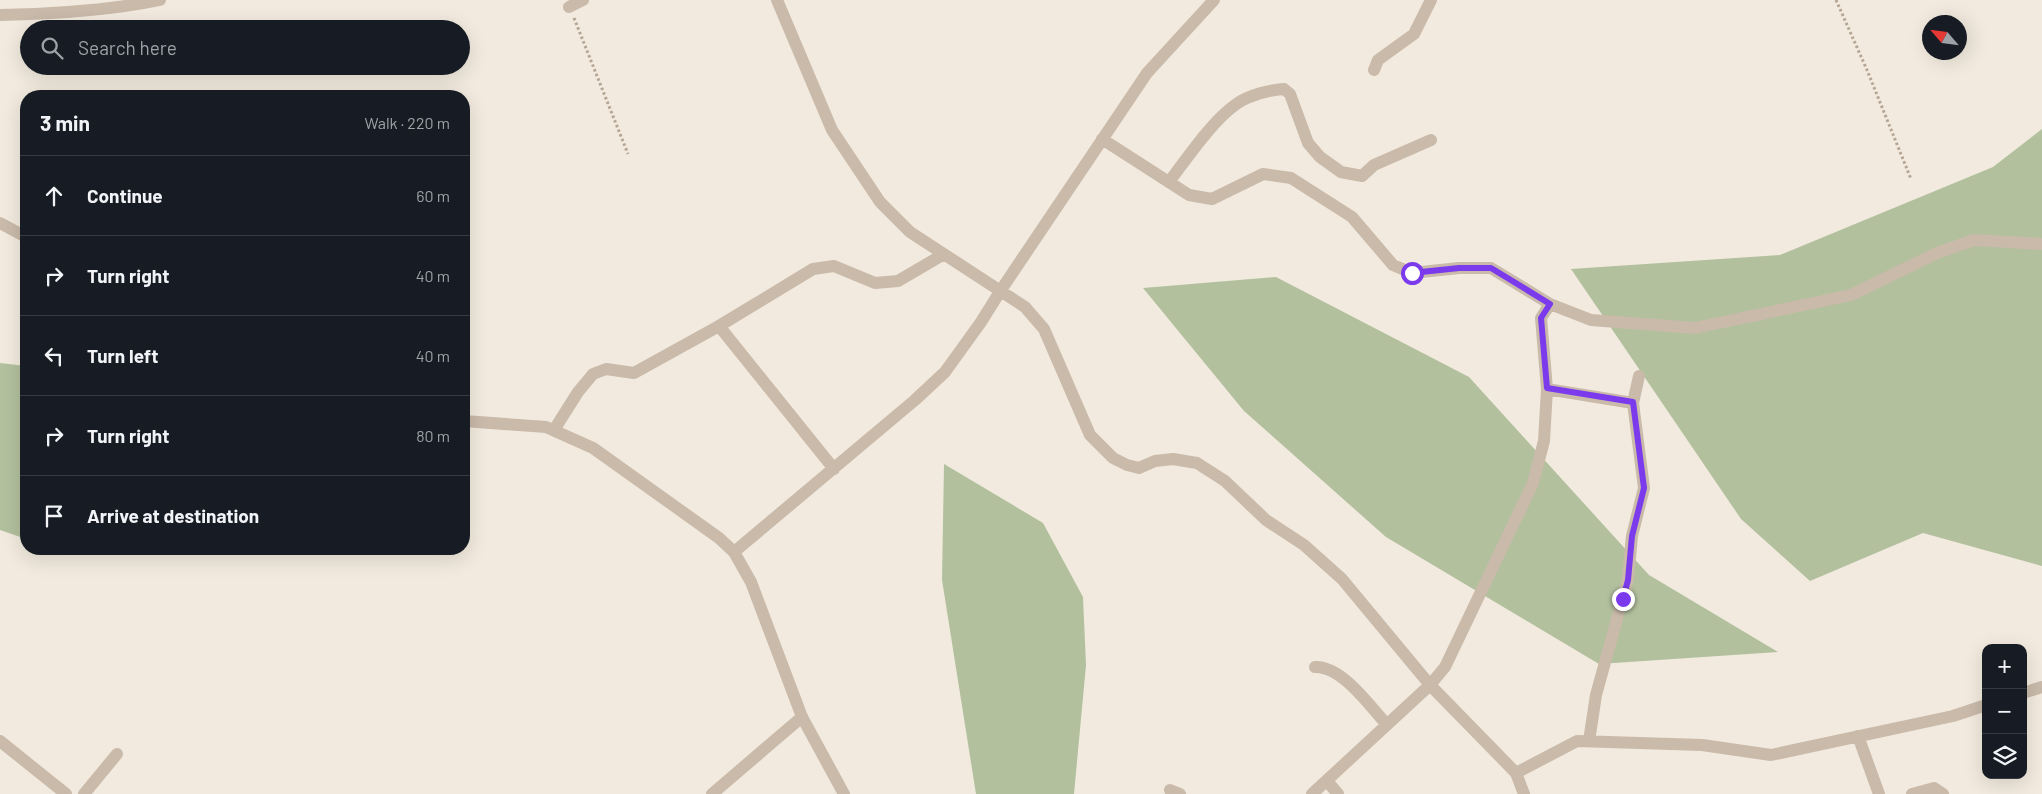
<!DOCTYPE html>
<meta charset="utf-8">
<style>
:root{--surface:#171b24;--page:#242831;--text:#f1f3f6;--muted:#9ea1a6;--line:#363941}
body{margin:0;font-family:Barlow,sans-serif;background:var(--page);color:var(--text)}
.controls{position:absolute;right:15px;bottom:15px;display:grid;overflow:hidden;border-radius:10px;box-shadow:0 5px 20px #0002}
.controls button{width:45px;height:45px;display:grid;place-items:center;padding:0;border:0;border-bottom:1px solid var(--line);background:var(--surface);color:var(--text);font:25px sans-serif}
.compass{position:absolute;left:1922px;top:15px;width:45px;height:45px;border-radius:50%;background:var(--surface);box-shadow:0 5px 20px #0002;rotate:298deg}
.stop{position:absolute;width:15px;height:15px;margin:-11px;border:4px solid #7c3aed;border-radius:50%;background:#fff}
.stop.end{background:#7c3aed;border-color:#fff;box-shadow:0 1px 5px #0008}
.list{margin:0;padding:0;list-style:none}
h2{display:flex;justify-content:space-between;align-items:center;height:65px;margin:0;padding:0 20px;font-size:21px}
h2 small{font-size:16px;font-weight:400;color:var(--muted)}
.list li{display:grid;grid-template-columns:32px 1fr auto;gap:15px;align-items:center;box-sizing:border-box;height:80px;padding:0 20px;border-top:1px solid var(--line)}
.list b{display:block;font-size:19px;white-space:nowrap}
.list em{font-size:16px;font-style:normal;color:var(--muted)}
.icon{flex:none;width:28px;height:28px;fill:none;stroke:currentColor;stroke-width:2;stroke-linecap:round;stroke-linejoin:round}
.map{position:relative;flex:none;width:2042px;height:794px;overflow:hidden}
.search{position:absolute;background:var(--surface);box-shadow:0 5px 20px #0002;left:20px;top:20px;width:450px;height:55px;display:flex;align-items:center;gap:12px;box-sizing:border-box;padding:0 18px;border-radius:28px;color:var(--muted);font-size:19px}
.panel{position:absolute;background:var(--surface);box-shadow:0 5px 20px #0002;left:20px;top:90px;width:450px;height:465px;border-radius:20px}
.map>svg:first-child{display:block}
.green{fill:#b2c09e}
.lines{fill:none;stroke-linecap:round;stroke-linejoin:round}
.path{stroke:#b5a594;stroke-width:3;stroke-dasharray:2.5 2.5;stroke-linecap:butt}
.minor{stroke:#c9baaa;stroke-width:12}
.tertiary{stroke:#c9baaa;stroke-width:12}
.route{stroke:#7c3aed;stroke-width:6}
</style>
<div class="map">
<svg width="2042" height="794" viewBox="0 0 2042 794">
<rect width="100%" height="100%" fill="#f2eade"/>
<path class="green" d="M 2042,129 L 2042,566 L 1923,533 L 1810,581 L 1741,519 L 1571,269 L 1780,255 L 1993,167 Z
M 1276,277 L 1469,377 L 1649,575 L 1778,652 L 1599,664 L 1386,537 L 1244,411 L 1143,288 Z
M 0,363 L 26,366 L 26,539 L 0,530 Z
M 944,464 L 1043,523 L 1083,597 L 1086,665 L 1074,794 L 976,794 L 942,580 Z"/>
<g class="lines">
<path class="path" d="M 1836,0 L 1867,70 L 1911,179
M 574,18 L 628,154"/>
<path class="minor" d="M 777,0 L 832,130 L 880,202 L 910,232 L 1025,307 L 1044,329 L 1090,435 L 1113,458 L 1127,465 L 1139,468 L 1155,461 L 1173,459 L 1197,463 L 1225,481 L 1266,520 L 1304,545 L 1342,579 L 1430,685 L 1516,773 L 1524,794
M 569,7 L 583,0
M 0,15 C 54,14 107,11 160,0
M 1374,70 L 1378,60 L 1414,34 L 1431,0
M 1102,139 L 1189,195 L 1212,199 L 1263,174 L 1291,178 L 1352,217 L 1393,265 L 1412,273 L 1459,268 L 1491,268 L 1550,304 L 1591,320 L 1695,328 L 1851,295 L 1937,253 L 1974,240 L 2042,244
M 1169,182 C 1188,157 1219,110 1247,98 C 1258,93 1272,90 1284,89 L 1290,94 L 1308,143 L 1320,157 L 1341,172 L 1362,176 L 1374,165 L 1431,140
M 719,326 L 834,469
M 1547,389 L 1633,403
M 554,430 L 578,392 L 593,374 L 606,369 L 634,373 L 719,326 L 813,269 L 834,266 L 875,283 L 898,281 L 944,254
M 734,552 L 915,400 L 945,372 L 981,322 L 1001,290 L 1147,73 L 1214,0
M 1315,667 C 1342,666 1370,706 1387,725
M 2023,693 L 2042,687
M 1858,736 L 1879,794
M 0,741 L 66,794
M 1589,741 L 1596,695 L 1628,579 L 1632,536 L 1644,488 L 1633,403 L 1639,376
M 1516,773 L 1577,741 L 1702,745 L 1771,755 L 1953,716 L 1986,705
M 1327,781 L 1338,794
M 1170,790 L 1180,794
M 84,794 L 117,754
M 712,794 L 802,717
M 1312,794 L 1430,685 L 1445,667 L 1533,483 L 1544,441 L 1547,389 L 1541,318 L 1550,304
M 1912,794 L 1934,788 L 1943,794"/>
<path class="tertiary" d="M 0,223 L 26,237
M 464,421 L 546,427 L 593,448 L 719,538 L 734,552 L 751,582 L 802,717 L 844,794"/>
</g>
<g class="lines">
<path class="route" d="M 1412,273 L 1459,268 L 1491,268 L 1550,304 L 1541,318 L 1547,388 L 1633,402 L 1644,488 L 1632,536 L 1628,580 L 1623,599"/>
</g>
</svg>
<div class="controls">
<button>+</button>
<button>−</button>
<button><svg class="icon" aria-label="layers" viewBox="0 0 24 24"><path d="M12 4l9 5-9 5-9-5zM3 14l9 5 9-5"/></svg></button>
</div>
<svg class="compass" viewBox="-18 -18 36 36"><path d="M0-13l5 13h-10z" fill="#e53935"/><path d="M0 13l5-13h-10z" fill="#9ea1a6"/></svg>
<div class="stop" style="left:1412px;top:273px"></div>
<div class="stop end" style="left:1623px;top:599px"></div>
<div class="search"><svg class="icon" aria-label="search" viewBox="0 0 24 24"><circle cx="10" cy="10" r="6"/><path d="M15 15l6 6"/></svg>Search here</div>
<section class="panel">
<h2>3 min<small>Walk · 220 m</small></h2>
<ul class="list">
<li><svg class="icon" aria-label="ahead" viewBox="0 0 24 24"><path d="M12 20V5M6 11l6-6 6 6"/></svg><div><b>Continue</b></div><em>60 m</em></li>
<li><svg class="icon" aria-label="right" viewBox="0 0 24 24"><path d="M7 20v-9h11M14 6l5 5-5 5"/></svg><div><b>Turn right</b></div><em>40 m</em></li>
<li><svg class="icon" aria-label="left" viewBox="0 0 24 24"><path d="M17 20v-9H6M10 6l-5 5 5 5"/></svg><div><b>Turn left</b></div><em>40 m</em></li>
<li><svg class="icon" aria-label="right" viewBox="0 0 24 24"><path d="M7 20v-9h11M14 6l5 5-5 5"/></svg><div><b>Turn right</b></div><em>80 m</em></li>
<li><svg class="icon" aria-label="arrive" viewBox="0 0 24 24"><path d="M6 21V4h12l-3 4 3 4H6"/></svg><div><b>Arrive at destination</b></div></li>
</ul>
</section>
</div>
